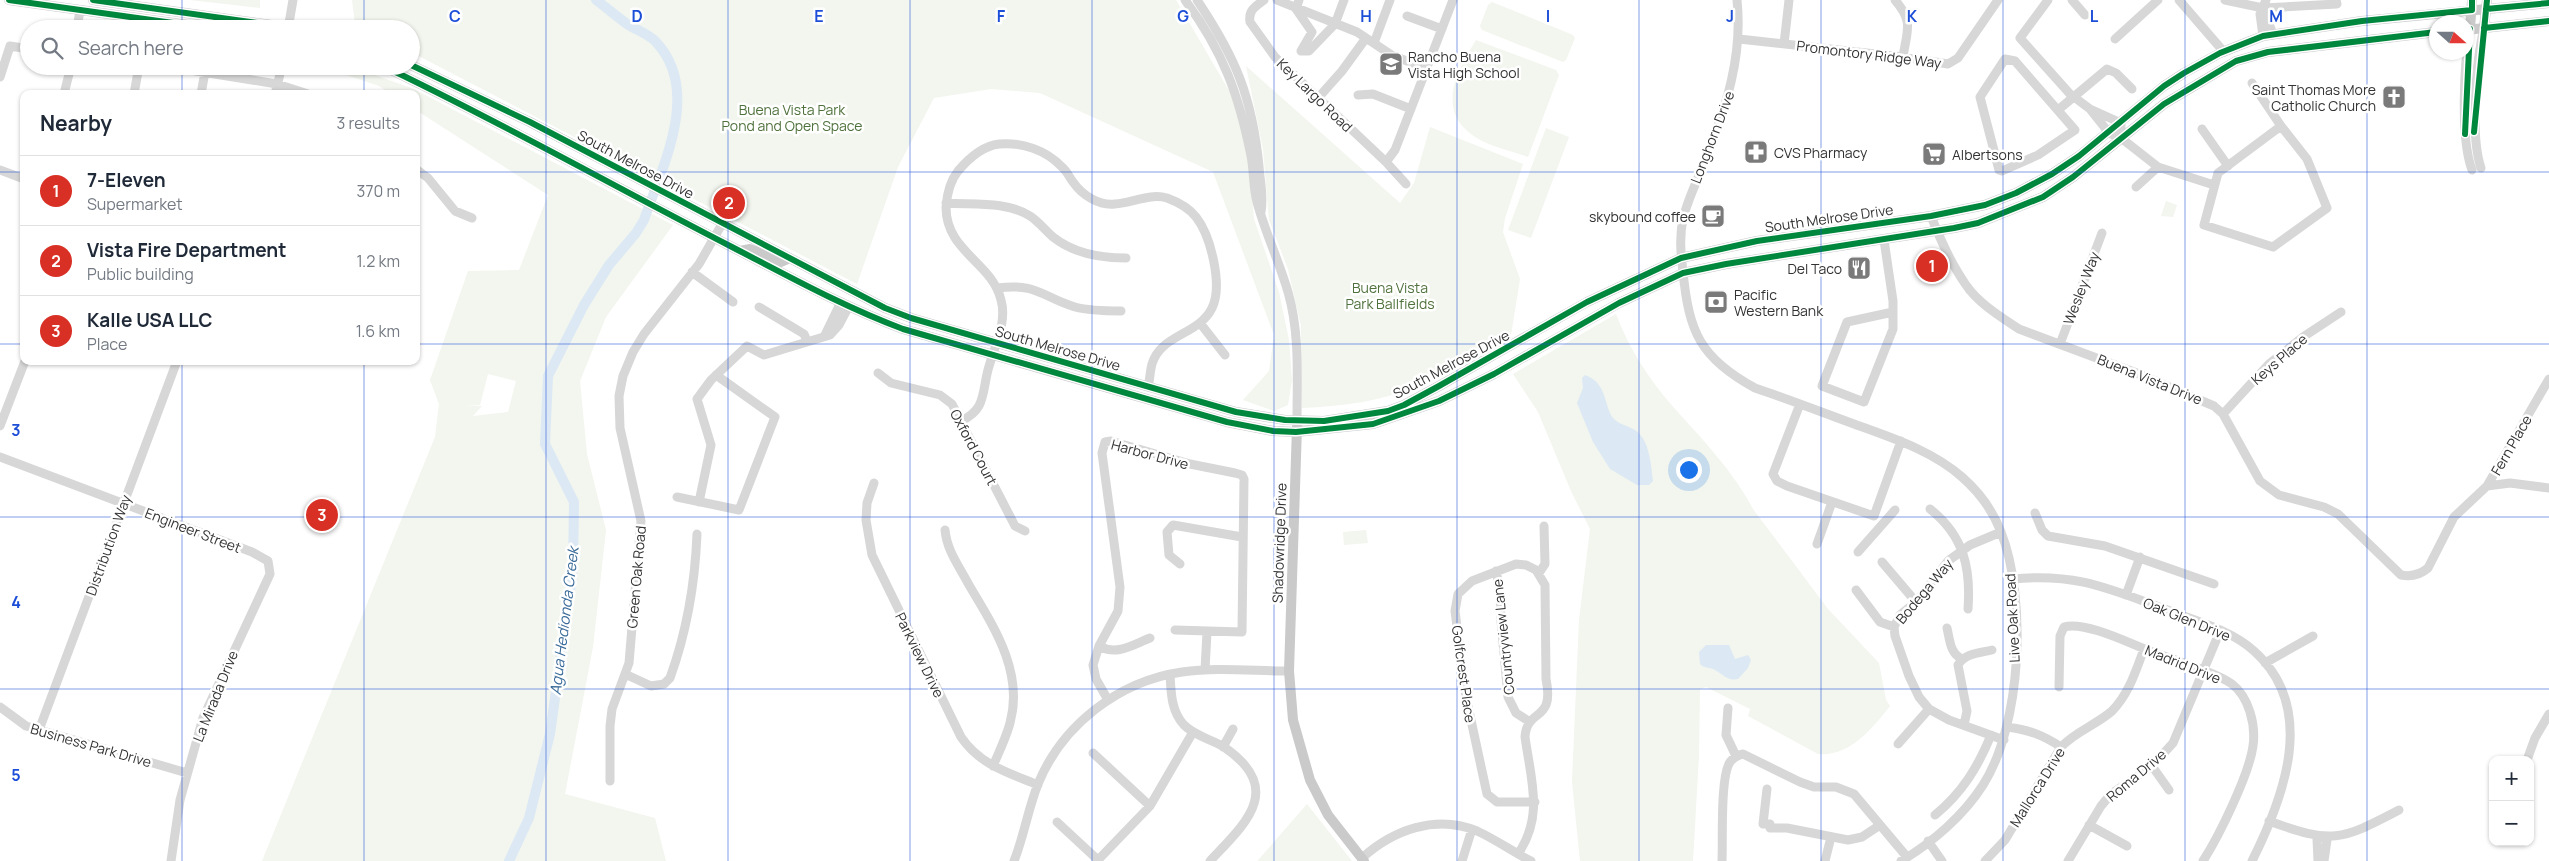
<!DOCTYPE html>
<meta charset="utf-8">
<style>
:root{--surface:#fff;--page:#f2f2f3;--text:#1f2937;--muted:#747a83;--line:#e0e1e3;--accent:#d93025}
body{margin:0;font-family:Manrope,sans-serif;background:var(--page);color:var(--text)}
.controls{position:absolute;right:15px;bottom:15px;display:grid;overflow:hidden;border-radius:10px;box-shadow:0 1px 4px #0004}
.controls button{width:45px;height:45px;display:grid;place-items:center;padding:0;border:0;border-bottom:1px solid var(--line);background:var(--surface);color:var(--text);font:25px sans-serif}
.compass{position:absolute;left:2429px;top:15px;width:45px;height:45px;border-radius:50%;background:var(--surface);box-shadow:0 1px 4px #0004;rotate:111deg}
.you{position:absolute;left:1688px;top:469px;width:18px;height:18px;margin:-12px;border:4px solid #fff;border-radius:50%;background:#1a73e8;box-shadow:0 0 0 8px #1a73e833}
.badge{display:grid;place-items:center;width:32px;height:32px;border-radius:50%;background:var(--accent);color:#fff;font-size:16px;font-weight:700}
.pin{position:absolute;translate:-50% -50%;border:2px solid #fff;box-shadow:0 1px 5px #0006}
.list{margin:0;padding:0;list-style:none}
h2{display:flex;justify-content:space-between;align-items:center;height:65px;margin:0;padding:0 20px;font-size:21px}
h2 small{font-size:16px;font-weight:400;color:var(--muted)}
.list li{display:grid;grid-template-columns:32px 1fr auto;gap:15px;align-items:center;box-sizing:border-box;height:70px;padding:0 20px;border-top:1px solid var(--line)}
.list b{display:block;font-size:19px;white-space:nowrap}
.list p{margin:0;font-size:16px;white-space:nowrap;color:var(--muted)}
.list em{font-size:16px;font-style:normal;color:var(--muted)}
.icon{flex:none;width:28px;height:28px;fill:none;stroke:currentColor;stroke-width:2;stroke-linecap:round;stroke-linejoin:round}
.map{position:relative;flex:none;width:2549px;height:861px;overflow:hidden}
.search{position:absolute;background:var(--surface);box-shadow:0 1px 4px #0004;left:20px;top:20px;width:400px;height:55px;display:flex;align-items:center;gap:12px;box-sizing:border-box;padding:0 18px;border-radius:28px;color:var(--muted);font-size:19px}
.panel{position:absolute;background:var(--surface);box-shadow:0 1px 4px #0004;left:20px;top:90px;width:400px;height:275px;border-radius:10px}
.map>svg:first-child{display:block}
.green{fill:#f2f6ee;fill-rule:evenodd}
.water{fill:#dce8f4}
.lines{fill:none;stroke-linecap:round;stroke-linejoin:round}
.river{stroke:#dce8f4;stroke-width:10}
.minor{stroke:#d7d7d7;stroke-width:9}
.major{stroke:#cacaca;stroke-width:10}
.cycleway-casing{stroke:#fff;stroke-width:9}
.cycleway{stroke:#00873e;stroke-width:6}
.grid{fill:none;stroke:#1d4ed8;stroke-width:1;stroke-opacity:0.55}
.labels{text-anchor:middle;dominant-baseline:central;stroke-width:5;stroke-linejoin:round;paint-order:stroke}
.street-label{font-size:14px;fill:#333;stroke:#fff}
.poi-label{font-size:14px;fill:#333;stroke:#fff;text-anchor:start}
.park-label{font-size:14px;fill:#50723d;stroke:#fff}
.water-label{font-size:15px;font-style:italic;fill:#3b6c9a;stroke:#fff}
.grid-label{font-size:16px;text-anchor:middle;font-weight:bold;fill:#1d4ed8;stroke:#fff;stroke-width:5;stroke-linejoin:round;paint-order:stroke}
</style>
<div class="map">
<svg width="2549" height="861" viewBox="0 0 2549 861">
<rect width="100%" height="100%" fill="#fff"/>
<path class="green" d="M 190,0 L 260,0 L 260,8 Z
M 352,0 L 1176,0 L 1245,118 L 1254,219 L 1279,292 L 1289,340 L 1292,380 L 1288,405 L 1274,411 L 1243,400 L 1269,371 L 1274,335 L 1213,172 L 1040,93 L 991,89 L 934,98 L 898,167 L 857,284 L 411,52 L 411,29 L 365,29 L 355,24 Z
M 1492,2 L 1573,35 L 1575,38 L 1566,60 L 1563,62 L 1482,30 L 1480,26 L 1488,5 Z
M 1476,40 L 1556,70 L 1559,75 L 1528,157 C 1512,151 1491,147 1477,138 C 1434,112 1457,71 1476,40 Z
M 319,66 L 349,66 L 414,89 L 673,225 L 606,317 L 580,381 L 587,454 L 606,530 L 593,647 L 565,794 L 655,818 L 666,861 L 262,861 L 435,437 L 439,404 L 430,380 L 468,271 L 519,270 L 548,195 L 416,110 L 416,94 L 391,94 L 379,86 ZM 488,374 L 516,381 L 508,412 L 473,416 L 482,406 L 465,405 L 480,405 Z
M 1246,66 L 1400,203 L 1414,183 L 1430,127 L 1523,164 L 1505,218 L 1503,232 L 1520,279 L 1511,335 C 1479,352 1448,374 1415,387 C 1379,402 1341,406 1302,408 L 1301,326 L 1288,269 L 1269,220 L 1263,149 Z
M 1546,128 L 1569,137 L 1531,238 L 1508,230 Z
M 2166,201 L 2177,205 L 2173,217 L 2161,216 Z
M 1616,314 C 1629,349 1650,381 1675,409 C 1703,440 1733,471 1753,509 L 1828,609 L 1879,663 L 1886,700 L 1890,706 C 1872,729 1849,757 1818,754 L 1748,716 L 1750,709 L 1706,687 L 1700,689 L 1699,755 L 1693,861 L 1580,861 L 1572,782 L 1579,620 L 1590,529 L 1571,491 L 1538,412 L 1513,374 Z
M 1366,530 L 1368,543 L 1344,545 L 1343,532 Z
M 1307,804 L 1352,861 L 1257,861 L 1260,858 Z"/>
<path class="water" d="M 1585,375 C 1609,384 1603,407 1614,419 C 1620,425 1629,426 1635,430 C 1650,440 1651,466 1653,481 L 1649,485 L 1637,485 L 1610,469 L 1593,442 L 1577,403 L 1583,388 L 1582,378 Z
M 1706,645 L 1729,645 L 1735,659 L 1748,655 L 1751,660 L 1748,668 L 1738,679 C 1727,681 1724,675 1715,670 C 1710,667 1705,669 1700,664 L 1699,652 Z"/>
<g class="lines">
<path class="river" d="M 509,861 L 529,818 L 550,734 L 573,568 L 574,502 L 545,444 L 548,376 L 584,305 L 609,265 L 636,233 L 644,220 C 662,167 702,91 656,42 C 649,34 636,30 627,24 C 616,16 607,8 596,0"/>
<path class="minor" d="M 1185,0 C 1223,51 1239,95 1251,156 C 1254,171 1253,187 1257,202 C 1265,232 1279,261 1288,292 C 1300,333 1297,378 1297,421
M 1197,0 C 1236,58 1252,97 1259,166 C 1260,182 1264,197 1261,212
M 1264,0 C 1256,6 1248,10 1250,22 L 1275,57 L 1386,162 L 1406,184
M 1277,0 L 1357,32 L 1393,56 L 1427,68
M 1299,0 L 1296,9 L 1312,32 L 1301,51 L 1309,51 L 1335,24 L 1344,0
M 1737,0 C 1743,57 1726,106 1706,159 C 1698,179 1688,198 1683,219 C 1679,237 1681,255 1683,272 C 1689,332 1700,358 1755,388 C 1788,399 1821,412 1854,424 C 1892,438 1931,450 1962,477 C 1978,491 1993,511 2001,532 C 2027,598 2022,724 1983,785 C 1964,815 1932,843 1901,861
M 1895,0 C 1914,22 1907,30 1903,57
M 2048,0 L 2020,38 L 2070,94 L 2090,109 L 2109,133 L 2121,138 L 2121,123 L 2090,109
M 2072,0 L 2085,15
M 2179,0 L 2224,52
M 2225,0 L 2263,8 L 2337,4 L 2336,0
M 2263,8 L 2273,34
M 1407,16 L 1442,29
M 77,29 L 80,10
M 288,29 L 293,0
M 2470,29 C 2464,63 2460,138 2472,170
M 2263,36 L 2260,14 L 2266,0
M 1739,39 L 1903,57 L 1948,64 L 1958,58 L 1998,0
M 2115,39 L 2158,0
M 1374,43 L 1390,0
M 1784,44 L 1789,0
M 2005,59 L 2015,61 L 2075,130 L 2038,155 L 2002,171 L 1999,170 L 1980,97 Z
M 165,66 L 277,84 L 308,94
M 0,77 L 10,46 L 29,49
M 2252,83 L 2281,126 L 2218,173 L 2204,225 L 2273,247 L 2327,208 L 2307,159 L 2281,126
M 64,94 L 71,66
M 134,94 L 139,66
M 201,94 L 205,72
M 275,94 L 282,66
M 1358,95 L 1373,94 L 1411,109
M 1318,98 L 1342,71 L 1366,38
M 2058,110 L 2107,69 L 2116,73 L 2132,89
M 2202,129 L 2228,166
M 2121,138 L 2158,167 L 2214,185
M 1386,162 L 1395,150 L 1453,0
M 2481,168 C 2470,136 2476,61 2484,28
M 416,169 L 428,178 L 455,211 L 472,218
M 0,170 L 24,179
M 2136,187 L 2158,167
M 946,203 C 972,205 1007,201 1030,216 C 1038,221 1045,230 1053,237 C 1073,253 1100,258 1126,258
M 1931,216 C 1940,239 1952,265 1966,285 C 1978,303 2001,317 2019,329 L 2134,372 L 2214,406 L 2223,414 L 2260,481 L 2279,495 L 2324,507 L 2338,514 L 2401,575 C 2412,577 2420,575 2428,568 L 2454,517 L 2487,486 L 2510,483 L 2549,488
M 1884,240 L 1893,301 L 1893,329 L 1864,402 L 1822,386 L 1847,322 L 1893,312
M 692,272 L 733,302
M 997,288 C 1038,283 1040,296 1075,307 C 1090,311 1106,311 1121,311
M 759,307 L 804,334 L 807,341
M 1200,323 L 1225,355
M 825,335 L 841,302
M 2060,344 L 2102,233
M 878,373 L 891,383 L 940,395 L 952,404 L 1015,526 L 1025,531
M 1800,404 L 1773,474 L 1777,481 L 1787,486 L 1874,516 L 1901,441
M 2223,414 L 2269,364 L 2303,337 L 2341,312
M 961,421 C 984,410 982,397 987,374 C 992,351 1008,324 1001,300 C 992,262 946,252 946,207 C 947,194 950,181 958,171 C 969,158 982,146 999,144 C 1022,142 1046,150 1062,167 C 1067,171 1069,177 1073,182 C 1082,195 1099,206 1115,204 C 1132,203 1150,193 1167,198 C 1178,202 1189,208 1196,217 C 1211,236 1223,286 1212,308 C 1199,335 1161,334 1152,364 C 1150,371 1150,379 1148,387
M 0,426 L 25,361
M 0,457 L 252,552 L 268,561 L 270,574 L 203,718 L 180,800 L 171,861
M 874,483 L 867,503 L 866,520 L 872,555 L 961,737 C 980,765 1009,773 1038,785
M 2487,486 L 2549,379
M 677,497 L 739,510 L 775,417 L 716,375
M 699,502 L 711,445 L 697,399 L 711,380 L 747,346 L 764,355 L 830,335 L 839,325 L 849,306
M 1930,509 C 1964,536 1971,568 1968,609
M 2035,513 L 2042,530 L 2048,536 L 2105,546 L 2214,584
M 945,530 C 947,551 959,566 969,585 C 994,627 1024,672 1010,723 C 1006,738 999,752 993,766
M 2001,532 L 1970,545 L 1948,561 L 1916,602 L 1900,615 L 1894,627 L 1895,636 L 1909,676 L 1919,697 L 1929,709 L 1949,720 L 2004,740
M 1817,544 L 1832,502
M 1858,552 L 1895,510
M 1882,562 L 1916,602
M 1180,564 L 1169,555 L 1167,532 L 1173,525 L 1242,537
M 1496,571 L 1500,590 L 1501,621 L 1508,697 L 1516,713 L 1530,722
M 1539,573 L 1545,564 L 1544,526
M 2012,579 C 2074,573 2105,587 2162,608 C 2192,620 2230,629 2254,651 C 2318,708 2284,797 2252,861
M 1856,590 L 1880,622 L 1894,627
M 2126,595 L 2140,557
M 1947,628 C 1950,641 1950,653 1962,659
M 1099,646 C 1117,656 1132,645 1150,638
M 2265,663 L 2313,636
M 1205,670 L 1207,632
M 625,674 L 651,686 L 664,684 L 670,678 C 687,631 695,584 697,534
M 1170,674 C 1171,692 1171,711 1184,725 C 1195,736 1211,739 1224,747 C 1285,789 1246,823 1210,861
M 2059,687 L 2060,636 L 2064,627 C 2084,621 2127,642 2147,650 C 2168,658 2216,672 2232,684 C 2249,697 2256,725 2253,746 C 2249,775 2219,836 2203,861
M 1108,700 L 1096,679 L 1093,665 L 1099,646 L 1118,611 L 1120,587 L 1102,453 L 1105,442 L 1111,441 L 1190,464 L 1235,473 L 1242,475 L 1244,479 L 1242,632 L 1175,630
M 0,707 L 26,726 L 187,773
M 1728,708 L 1726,735 L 1736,756
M 1964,725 L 1967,711 L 1958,665 C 1965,653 1980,653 1992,650
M 2008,727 C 2029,730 2043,735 2061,747
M 39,730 L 177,361
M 1898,744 L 1929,709
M 1223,747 L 1233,729
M 1093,753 L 1150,806
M 2527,760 L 2535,738 L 2549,714
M 2152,766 L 2169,790
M 610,781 L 610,726 L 612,709 L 629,663 L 641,521 L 620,428 L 619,396 L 623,376 L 633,352 L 644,334 L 699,264 L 722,224
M 1767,789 L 1763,824 L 1770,824 L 1770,828 L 1787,828 L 1848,840 L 1862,837 L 1880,825
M 1935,815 C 1962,793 1978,767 1991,735
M 2269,821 C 2332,844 2340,841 2399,810
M 1057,822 L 1098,860
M 2089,825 L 2127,846
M 1928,841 L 1942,861
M 1518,854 C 1544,816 1531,780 1525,737 C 1527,707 1555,723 1546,679 L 1545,585 L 1536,570 L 1526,565 L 1516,564 L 1472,581 L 1458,594 L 1455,611 L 1466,697 L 1487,794 L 1497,802 L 1535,802
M 1362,858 C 1393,830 1436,814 1477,831 C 1495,839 1513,852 1531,861
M 1014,861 C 1024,836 1028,809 1038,784 C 1062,725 1119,681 1182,672 C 1217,667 1254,671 1289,671
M 1097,861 L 1150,806 L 1193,732
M 1462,861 L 1472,829
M 1722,861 C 1723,840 1720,777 1730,762 C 1734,757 1738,755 1743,754 L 1800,782 L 1814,787 L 1836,787 L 1854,794 L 1907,857
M 1825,861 L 1831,837
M 1985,861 L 2005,840 L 2061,747 C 2076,731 2096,725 2112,711 C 2129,694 2136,670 2144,649
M 2068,861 L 2101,806 L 2111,794 L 2152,766 L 2173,743 L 2220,631
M 2318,861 L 2317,839 L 2323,836 L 2327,840 L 2324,861"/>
<path class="major" d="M 9,0 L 216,29
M 93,0 L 300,29
M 2484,28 L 2487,0
M 2470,29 L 2472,0
M 2466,30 L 2549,21
M 411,65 L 530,122 L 885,308 L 911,318 L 1236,412 L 1285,420 L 1324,421 L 1388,411 L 1404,405 L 1439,386 L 1587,302 L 1681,258 L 1757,241 L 1931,216 L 1985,205 L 2016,193 L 2052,174 L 2079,156 L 2164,86 L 2184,73 L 2220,53 L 2263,36 L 2362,21 L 2549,3
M 383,66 C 501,122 615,187 732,247 C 788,276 844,307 903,329 L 1227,422 L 1273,431 L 1296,432 L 1373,424 L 1439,401 L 1494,374 L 1619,303 L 1683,273 L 1726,264 L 1954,228 L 1978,223 L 2043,197 L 2073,177 L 2164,104 L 2236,61 L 2268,52 L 2436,32
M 740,251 L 750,249 L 781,262 L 788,259
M 1297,427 L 1289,671 L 1293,720 L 1310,780 L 1328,815 L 1364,861"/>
<g class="cycleway-casing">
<path id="cycleway" d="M 9,0 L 216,29
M 93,0 L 300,29
M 2486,9 L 2549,3
M 2484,28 L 2549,21
M 411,65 L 530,122 L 885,308 L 911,318 L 1236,412 L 1285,420 L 1324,421 L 1388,411 L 1404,405 L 1439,386 L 1587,302 L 1681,258 L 1757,241 L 1931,216 L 1985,205 L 2016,193 L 2052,174 L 2079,156 L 2164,86 L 2184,73 L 2220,53 L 2263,36 L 2362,21 L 2472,10 L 2472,0
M 383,66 C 501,122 615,187 732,247 C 788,276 844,307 903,329 L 1227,422 L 1273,431 L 1296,432 L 1373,424 L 1439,401 L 1494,374 L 1619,303 L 1683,273 L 1726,264 L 1954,228 L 1978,223 L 2043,197 L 2073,177 L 2164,104 L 2236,61 L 2268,52 L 2436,32
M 2474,132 L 2487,0
M 2465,134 L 2470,29 L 2466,30"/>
</g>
<use href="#cycleway" class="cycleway"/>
</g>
<path class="grid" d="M 182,0 L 182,29M 364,0 L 364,29M 546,0 L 546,861M 728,0 L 728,861M 910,0 L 910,861M 1092,0 L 1092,861M 1274,0 L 1274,861M 1457,0 L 1457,861M 1639,0 L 1639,861M 1821,0 L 1821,861M 2003,0 L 2003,861M 2185,0 L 2185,861M 2367,0 L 2367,861M 182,66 L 182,94M 364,66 L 364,94M 0,172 L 24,172M 416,172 L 2549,172M 0,344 L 24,344M 416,344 L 2549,344M 182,361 L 182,861M 364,361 L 364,861M 0,517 L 2549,517M 0,689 L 2549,689"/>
<defs>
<g id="school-square" transform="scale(1.25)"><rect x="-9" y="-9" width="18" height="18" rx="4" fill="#7a7a7a" stroke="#fff"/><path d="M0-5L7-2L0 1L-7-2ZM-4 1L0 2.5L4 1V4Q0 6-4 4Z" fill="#fff"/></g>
<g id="church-square" transform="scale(1.25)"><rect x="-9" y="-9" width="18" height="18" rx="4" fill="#7a7a7a" stroke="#fff"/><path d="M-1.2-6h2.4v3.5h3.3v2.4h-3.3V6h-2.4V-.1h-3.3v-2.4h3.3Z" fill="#fff"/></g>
<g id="pharmacy-square" transform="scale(1.25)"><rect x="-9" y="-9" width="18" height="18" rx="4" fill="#7a7a7a" stroke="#fff"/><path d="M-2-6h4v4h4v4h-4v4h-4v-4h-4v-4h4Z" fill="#fff"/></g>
<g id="supermarket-square" transform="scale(1.25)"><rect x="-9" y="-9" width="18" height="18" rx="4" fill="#7a7a7a" stroke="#fff"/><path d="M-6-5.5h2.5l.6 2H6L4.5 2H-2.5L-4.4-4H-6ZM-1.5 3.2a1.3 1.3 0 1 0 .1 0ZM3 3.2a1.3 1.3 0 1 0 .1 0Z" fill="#fff"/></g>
<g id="cafe-square" transform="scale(1.25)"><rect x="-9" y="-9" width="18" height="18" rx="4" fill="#7a7a7a" stroke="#fff"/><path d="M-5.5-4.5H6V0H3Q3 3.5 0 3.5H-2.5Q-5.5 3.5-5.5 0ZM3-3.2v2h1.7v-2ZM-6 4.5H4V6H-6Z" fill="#fff"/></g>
<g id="restaurant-square" transform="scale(1.25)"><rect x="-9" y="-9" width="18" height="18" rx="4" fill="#7a7a7a" stroke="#fff"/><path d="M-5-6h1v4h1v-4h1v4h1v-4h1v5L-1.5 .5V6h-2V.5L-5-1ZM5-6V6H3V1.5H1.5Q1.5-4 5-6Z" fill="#fff"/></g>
<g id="bank-square" transform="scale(1.25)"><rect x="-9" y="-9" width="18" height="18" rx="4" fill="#7a7a7a" stroke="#fff"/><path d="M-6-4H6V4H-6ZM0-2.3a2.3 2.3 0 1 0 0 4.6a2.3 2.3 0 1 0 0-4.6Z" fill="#fff"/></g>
</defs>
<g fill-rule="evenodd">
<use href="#school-square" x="1391" y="64"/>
<use href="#church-square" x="2394" y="97"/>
<use href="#pharmacy-square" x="1756" y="152"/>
<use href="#supermarket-square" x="1934" y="154"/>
<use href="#cafe-square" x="1713" y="216"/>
<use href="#restaurant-square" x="1859" y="268"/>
<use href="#bank-square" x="1716" y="302"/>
</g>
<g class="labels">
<g class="street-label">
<text transform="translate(1869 54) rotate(7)">Promontory Ridge Way</text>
<text transform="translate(1315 95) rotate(44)">Key Largo Road</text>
<text transform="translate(1712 137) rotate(-69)">Longhorn Drive</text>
<text transform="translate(636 164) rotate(28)">South Melrose Drive</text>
<text transform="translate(1829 218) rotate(-8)">South Melrose Drive</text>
<text transform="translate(2081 288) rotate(-69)">Wesley Way</text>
<text transform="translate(1058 348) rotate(16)">South Melrose Drive</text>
<text transform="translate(2279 359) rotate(-41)">Keys Place</text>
<text transform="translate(1451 364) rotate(-28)">South Melrose Drive</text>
<text transform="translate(2150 379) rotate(22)">Buena Vista Drive</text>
<text transform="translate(2511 445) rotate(-60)">Fern Place</text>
<text transform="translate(974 447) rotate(62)">Oxford Court</text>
<text transform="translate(1150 454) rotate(15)">Harbor Drive</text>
<text transform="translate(193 530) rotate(21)">Engineer Street</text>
<text transform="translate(1279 543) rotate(-88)">Shadowridge Drive</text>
<text transform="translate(108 545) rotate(-70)">Distribution Way</text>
<text transform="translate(636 577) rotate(-85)">Green Oak Road</text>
<text transform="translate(1924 591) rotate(-50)">Bodega Way</text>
<text transform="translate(2012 618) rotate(-93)">Live Oak Road</text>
<text transform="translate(2187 619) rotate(22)">Oak Glen Drive</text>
<text transform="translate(1503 637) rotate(-96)">Countryview Lane</text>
<text transform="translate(920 655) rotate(64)">Parkview Drive</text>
<text transform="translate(2183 664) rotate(22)">Madrid Drive</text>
<text transform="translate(1464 674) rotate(82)">Golfcrest Place</text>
<text transform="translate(215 696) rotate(-68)">La Mirada Drive</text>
<text transform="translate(91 745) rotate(16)">Business Park Drive</text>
<text transform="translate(2136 775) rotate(-40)">Roma Drive</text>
<text transform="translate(2037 787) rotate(-58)">Mallorca Drive</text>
</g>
<g class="poi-label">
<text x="1408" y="56">Rancho Buena<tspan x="1408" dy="16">Vista High School</tspan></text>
<text x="2376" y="89" text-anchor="end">Saint Thomas More<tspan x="2376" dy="16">Catholic Church</tspan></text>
<text x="1774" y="152">CVS Pharmacy</text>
<text x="1952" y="154">Albertsons</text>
<text x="1696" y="216" text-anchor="end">skybound coffee</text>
<text x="1842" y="268" text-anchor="end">Del Taco</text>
<text x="1734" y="294">Pacific<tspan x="1734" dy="16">Western Bank</tspan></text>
</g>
<g class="park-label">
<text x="792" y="109">Buena Vista Park<tspan x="792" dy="16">Pond and Open Space</tspan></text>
<text x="1390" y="287">Buena Vista<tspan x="1390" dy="16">Park Ballfields</tspan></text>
</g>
<g class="water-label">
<text transform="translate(564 621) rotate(-83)">Agua Hedionda Creek</text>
</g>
</g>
<g class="grid-label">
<text x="455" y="22">C</text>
<text x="637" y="22">D</text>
<text x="819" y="22">E</text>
<text x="1001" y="22">F</text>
<text x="1183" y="22">G</text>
<text x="1366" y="22">H</text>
<text x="1548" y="22">I</text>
<text x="1730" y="22">J</text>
<text x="1912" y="22">K</text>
<text x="2094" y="22">L</text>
<text x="2276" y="22">M</text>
<text x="16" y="436">3</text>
<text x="16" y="608">4</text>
<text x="16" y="781">5</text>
</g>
</svg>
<div class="controls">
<button>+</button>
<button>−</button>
</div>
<svg class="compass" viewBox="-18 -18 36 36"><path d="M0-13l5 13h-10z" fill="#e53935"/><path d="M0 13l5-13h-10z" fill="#747a83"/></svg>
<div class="you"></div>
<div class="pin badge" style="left:1932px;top:266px">1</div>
<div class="pin badge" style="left:729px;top:203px">2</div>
<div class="pin badge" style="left:322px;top:515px">3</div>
<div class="search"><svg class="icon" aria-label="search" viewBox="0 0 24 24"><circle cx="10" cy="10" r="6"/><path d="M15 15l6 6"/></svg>Search here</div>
<section class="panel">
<h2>Nearby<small>3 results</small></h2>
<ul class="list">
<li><span class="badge">1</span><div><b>7-Eleven</b><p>Supermarket</p></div><em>370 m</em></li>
<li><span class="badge">2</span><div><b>Vista Fire Department</b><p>Public building</p></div><em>1.2 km</em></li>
<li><span class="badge">3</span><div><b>Kalle USA LLC</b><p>Place</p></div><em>1.6 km</em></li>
</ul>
</section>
</div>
